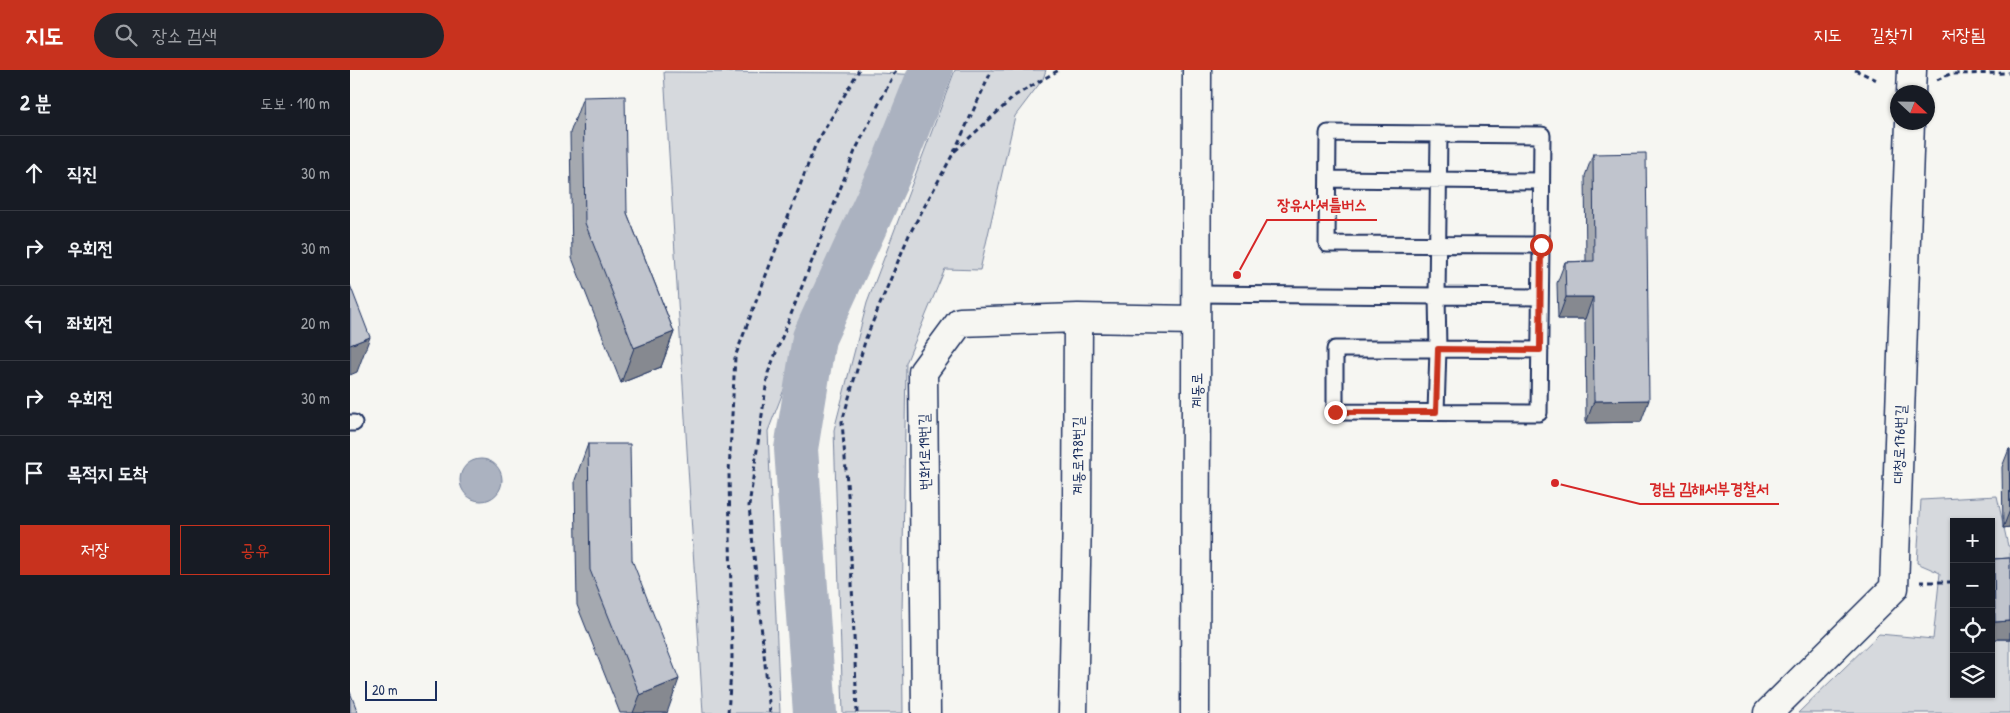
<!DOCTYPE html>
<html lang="ko">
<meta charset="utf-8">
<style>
:root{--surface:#171b24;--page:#20242c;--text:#f1f3f6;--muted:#9ea1a6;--line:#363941;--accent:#c8321e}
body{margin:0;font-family:"Patrick Hand","Poor Story",sans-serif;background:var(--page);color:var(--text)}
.controls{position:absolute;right:15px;bottom:15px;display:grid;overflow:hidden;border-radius:0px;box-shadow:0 1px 4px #0004}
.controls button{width:45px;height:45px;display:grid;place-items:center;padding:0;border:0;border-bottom:1px solid var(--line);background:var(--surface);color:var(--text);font:25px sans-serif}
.compass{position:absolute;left:1540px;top:15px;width:45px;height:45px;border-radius:50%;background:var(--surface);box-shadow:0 1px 4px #0004;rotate:112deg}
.scale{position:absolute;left:15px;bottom:12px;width:72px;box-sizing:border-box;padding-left:5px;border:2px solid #1b2f5e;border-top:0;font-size:14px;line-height:18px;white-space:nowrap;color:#1b2f5e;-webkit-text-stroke:4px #f6f6f2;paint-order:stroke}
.stop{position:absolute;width:15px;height:15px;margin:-11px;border:4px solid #c8321e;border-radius:50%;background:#fff}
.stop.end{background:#c8321e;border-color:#fff;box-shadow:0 1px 5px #0008}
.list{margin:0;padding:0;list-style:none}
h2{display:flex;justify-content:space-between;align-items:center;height:65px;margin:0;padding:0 20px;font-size:21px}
h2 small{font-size:16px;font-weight:400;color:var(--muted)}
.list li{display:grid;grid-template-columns:32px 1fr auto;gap:15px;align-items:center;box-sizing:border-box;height:75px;padding:0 20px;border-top:1px solid var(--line)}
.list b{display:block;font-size:19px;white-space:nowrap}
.list em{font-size:16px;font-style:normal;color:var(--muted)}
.actions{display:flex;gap:10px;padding:15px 20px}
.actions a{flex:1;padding:11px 0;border:1px solid var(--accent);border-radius:0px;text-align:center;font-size:18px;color:var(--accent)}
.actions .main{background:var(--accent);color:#fff}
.icon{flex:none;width:28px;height:28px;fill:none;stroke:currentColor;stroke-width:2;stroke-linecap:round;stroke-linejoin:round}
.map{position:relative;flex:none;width:1660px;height:643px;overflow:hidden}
header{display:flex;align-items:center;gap:30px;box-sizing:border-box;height:70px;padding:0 25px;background:var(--accent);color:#fff}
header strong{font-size:24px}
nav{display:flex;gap:28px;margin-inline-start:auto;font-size:18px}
.search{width:350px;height:45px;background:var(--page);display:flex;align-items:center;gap:12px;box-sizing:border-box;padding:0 18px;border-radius:28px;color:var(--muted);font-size:19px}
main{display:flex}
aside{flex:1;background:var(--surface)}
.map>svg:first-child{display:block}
.green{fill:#d6d9dd;stroke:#78849e;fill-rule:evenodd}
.water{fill:#abb2c0;stroke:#717e99}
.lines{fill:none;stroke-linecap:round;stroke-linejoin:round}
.river{stroke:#abb2c0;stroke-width:44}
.service-casing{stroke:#1b2f5e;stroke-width:19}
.minor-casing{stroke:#1b2f5e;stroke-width:31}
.tertiary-casing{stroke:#1b2f5e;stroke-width:31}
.path{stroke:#1b2f5e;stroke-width:3;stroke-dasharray:5 4;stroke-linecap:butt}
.service{stroke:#f6f6f2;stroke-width:15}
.minor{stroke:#f6f6f2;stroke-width:28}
.tertiary{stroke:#f6f6f2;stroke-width:28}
.wall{fill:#a5a9b0;stroke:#1b2f5e}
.shaded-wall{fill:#868990;stroke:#1b2f5e}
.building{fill:#c0c4cd;stroke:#1b2f5e}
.route{stroke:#c8321e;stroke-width:6}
.labels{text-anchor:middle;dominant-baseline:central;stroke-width:4;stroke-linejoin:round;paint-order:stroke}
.street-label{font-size:15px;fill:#1b2f5e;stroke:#f6f6f2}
.leader{fill:none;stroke:#d62828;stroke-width:2}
.callout-dot{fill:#d62828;stroke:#f6f6f2;stroke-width:2}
.callout-label{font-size:16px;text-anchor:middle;font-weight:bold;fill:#d62828;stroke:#f6f6f2;stroke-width:4;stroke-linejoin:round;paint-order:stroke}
</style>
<header>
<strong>지도</strong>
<div class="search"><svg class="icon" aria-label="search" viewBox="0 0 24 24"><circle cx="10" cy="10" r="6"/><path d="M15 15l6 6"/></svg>장소 검색</div>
<nav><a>지도</a><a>길찾기</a><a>저장됨</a></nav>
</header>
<main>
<aside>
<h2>2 분<small>도보 · 110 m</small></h2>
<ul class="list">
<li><svg class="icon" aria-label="ahead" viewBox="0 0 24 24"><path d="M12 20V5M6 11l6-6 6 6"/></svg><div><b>직진</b></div><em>30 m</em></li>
<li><svg class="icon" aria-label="right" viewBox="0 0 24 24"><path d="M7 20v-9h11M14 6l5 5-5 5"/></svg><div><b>우회전</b></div><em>30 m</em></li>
<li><svg class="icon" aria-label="left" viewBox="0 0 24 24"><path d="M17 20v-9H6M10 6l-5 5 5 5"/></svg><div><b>좌회전</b></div><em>20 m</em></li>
<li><svg class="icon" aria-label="right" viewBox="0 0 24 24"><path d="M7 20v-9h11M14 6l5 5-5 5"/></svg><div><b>우회전</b></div><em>30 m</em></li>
<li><svg class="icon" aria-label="arrive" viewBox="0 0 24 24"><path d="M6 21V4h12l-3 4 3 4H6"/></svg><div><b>목적지 도착</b></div></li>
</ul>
<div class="actions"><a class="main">저장</a><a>공유</a></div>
</aside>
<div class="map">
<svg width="1660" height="643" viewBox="0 0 1660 643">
<rect width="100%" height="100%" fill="#f6f6f2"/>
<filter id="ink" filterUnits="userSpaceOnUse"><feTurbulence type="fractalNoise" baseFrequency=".02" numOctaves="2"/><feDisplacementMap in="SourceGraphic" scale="10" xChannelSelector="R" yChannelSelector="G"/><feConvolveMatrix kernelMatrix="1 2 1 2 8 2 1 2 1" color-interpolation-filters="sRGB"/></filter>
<g filter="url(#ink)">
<path class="green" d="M 605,0 L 696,0 L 693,9 L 665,46 L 630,200 L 595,199 L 556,293 L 552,545 L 553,643 L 493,643 L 484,360 L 517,233 Z
M 314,2 L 528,3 L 573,5 L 503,141 L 418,361 L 430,643 L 353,643 Z
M 1647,426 L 1658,476 L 1660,476 L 1660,643 L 1448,643 L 1529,564 L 1583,569 L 1590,503 L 1567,493 L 1571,430 ZM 1604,452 L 1641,452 L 1641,624 L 1604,624 Z"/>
<path class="water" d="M110 410a21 21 0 1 1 42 0a21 21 0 1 1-42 0Z"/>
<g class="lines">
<path class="river" d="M 465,643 L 446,379 L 464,268 L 541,100 L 581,0"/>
<g class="service-casing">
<path id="service" d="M 978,109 L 1191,111
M 846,224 L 1087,226 L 1089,64 L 978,63 L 977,174 L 1191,175 L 1192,65 L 1089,64
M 1190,227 L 1087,226 L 1088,279 L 985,279 L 985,342 L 1189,343 L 1191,175
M 1086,342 L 1088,279 L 1190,280
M 0,353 L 4,353"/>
</g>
<g class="minor-casing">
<path id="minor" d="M 1561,22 L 1562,0
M 576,643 L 573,302 L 610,252 L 728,248 L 846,250
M 723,643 L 727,445 L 728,248
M 1418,643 L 1544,518 L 1560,52"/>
</g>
<g class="tertiary-casing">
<path id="tertiary" d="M 845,643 L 847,0"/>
</g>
<path class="path" d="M 1505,0 L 1527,10
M 1587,10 L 1600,4 L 1660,3
M 605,81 L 666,25 L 709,0
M 1570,512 L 1604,512
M 378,643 L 382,588 L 379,403 L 385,287 L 465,76 L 509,0
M 420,643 L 399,436 L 418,303 L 505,81 L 546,0
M 507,643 L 499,437 L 492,352 L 516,268 L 559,165 L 604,82 L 642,0"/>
<use href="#service" class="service"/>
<use href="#minor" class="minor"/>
<use href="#tertiary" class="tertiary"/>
</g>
<path class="wall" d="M 233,27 L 277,143 L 324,262 L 311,297 L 271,313 L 222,188 L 220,63 Z
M 1243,84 L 1291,352 L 1236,353 L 1235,249 L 1208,249 L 1207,213 L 1215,192 L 1236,191 L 1235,106 Z
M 238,374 L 282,490 L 317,643 L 270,643 L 227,535 L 225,410 Z
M 1659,379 L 1660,379 L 1660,457 L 1653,458 L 1652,397 Z
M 1660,488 L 1660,569 L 1641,569 L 1641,495 L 1644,489 Z"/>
<path class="shaded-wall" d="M 1216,227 L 1243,227 L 1235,249 L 1208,249 Z
M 324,262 L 311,297 L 271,313 L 284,278 Z
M 20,267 L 7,302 L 0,305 L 0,275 Z
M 1299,330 L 1291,352 L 1236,353 L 1244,331 Z
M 1660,440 L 1660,457 L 1653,458 Z
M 1660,551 L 1660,569 L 1641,569 L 1641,562 L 1645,552 Z
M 329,609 L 317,643 L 283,643 L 290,625 Z"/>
<path class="building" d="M 275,26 L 277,143 L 324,262 L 284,278 L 235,153 L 233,27 Z
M 1296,83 L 1299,330 L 1244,331 L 1243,227 L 1216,227 L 1215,192 L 1244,191 L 1243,84 Z
M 0,215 L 20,267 L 0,275 Z
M 238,374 L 280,374 L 282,490 L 329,609 L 290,625 L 240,500 Z
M 1659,379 L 1660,379 L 1660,440 Z
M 1660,488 L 1660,551 L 1645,552 L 1644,489 Z
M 0,622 L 8,643 L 0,643 Z"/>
</g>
<g class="lines" filter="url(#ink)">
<path class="route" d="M 985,342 L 1086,342 L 1088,279 L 1190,280 L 1191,175"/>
</g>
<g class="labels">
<g class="street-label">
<text transform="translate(846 321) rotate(-90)">계동로</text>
<text transform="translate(1549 374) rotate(-88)">대청로176번길</text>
<text transform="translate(574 382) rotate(-91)">번화1로19번길</text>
<text transform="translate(727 386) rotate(-90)">계동로178번길</text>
</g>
</g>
<path class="leader" d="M887 205L917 150H1027M1205 413L1290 434H1429"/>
<g class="callout-dot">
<circle cx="887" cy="205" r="5"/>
<circle cx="1205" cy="413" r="5"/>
</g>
<g class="callout-label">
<text x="972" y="140">장유사셔틀버스</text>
<text x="1359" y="424">경남 김해서부경찰서</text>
</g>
</svg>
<div class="controls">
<button>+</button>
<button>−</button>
<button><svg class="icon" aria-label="locate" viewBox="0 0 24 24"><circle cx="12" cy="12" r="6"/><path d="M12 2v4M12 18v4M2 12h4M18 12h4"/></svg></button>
<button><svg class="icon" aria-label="layers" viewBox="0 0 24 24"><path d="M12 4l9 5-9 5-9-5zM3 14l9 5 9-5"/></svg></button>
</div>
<svg class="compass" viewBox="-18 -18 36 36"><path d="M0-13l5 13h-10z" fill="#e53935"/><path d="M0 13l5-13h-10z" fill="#9ea1a6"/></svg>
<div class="scale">20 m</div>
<div class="stop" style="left:1191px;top:175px"></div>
<div class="stop end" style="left:985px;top:342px"></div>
</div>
</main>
